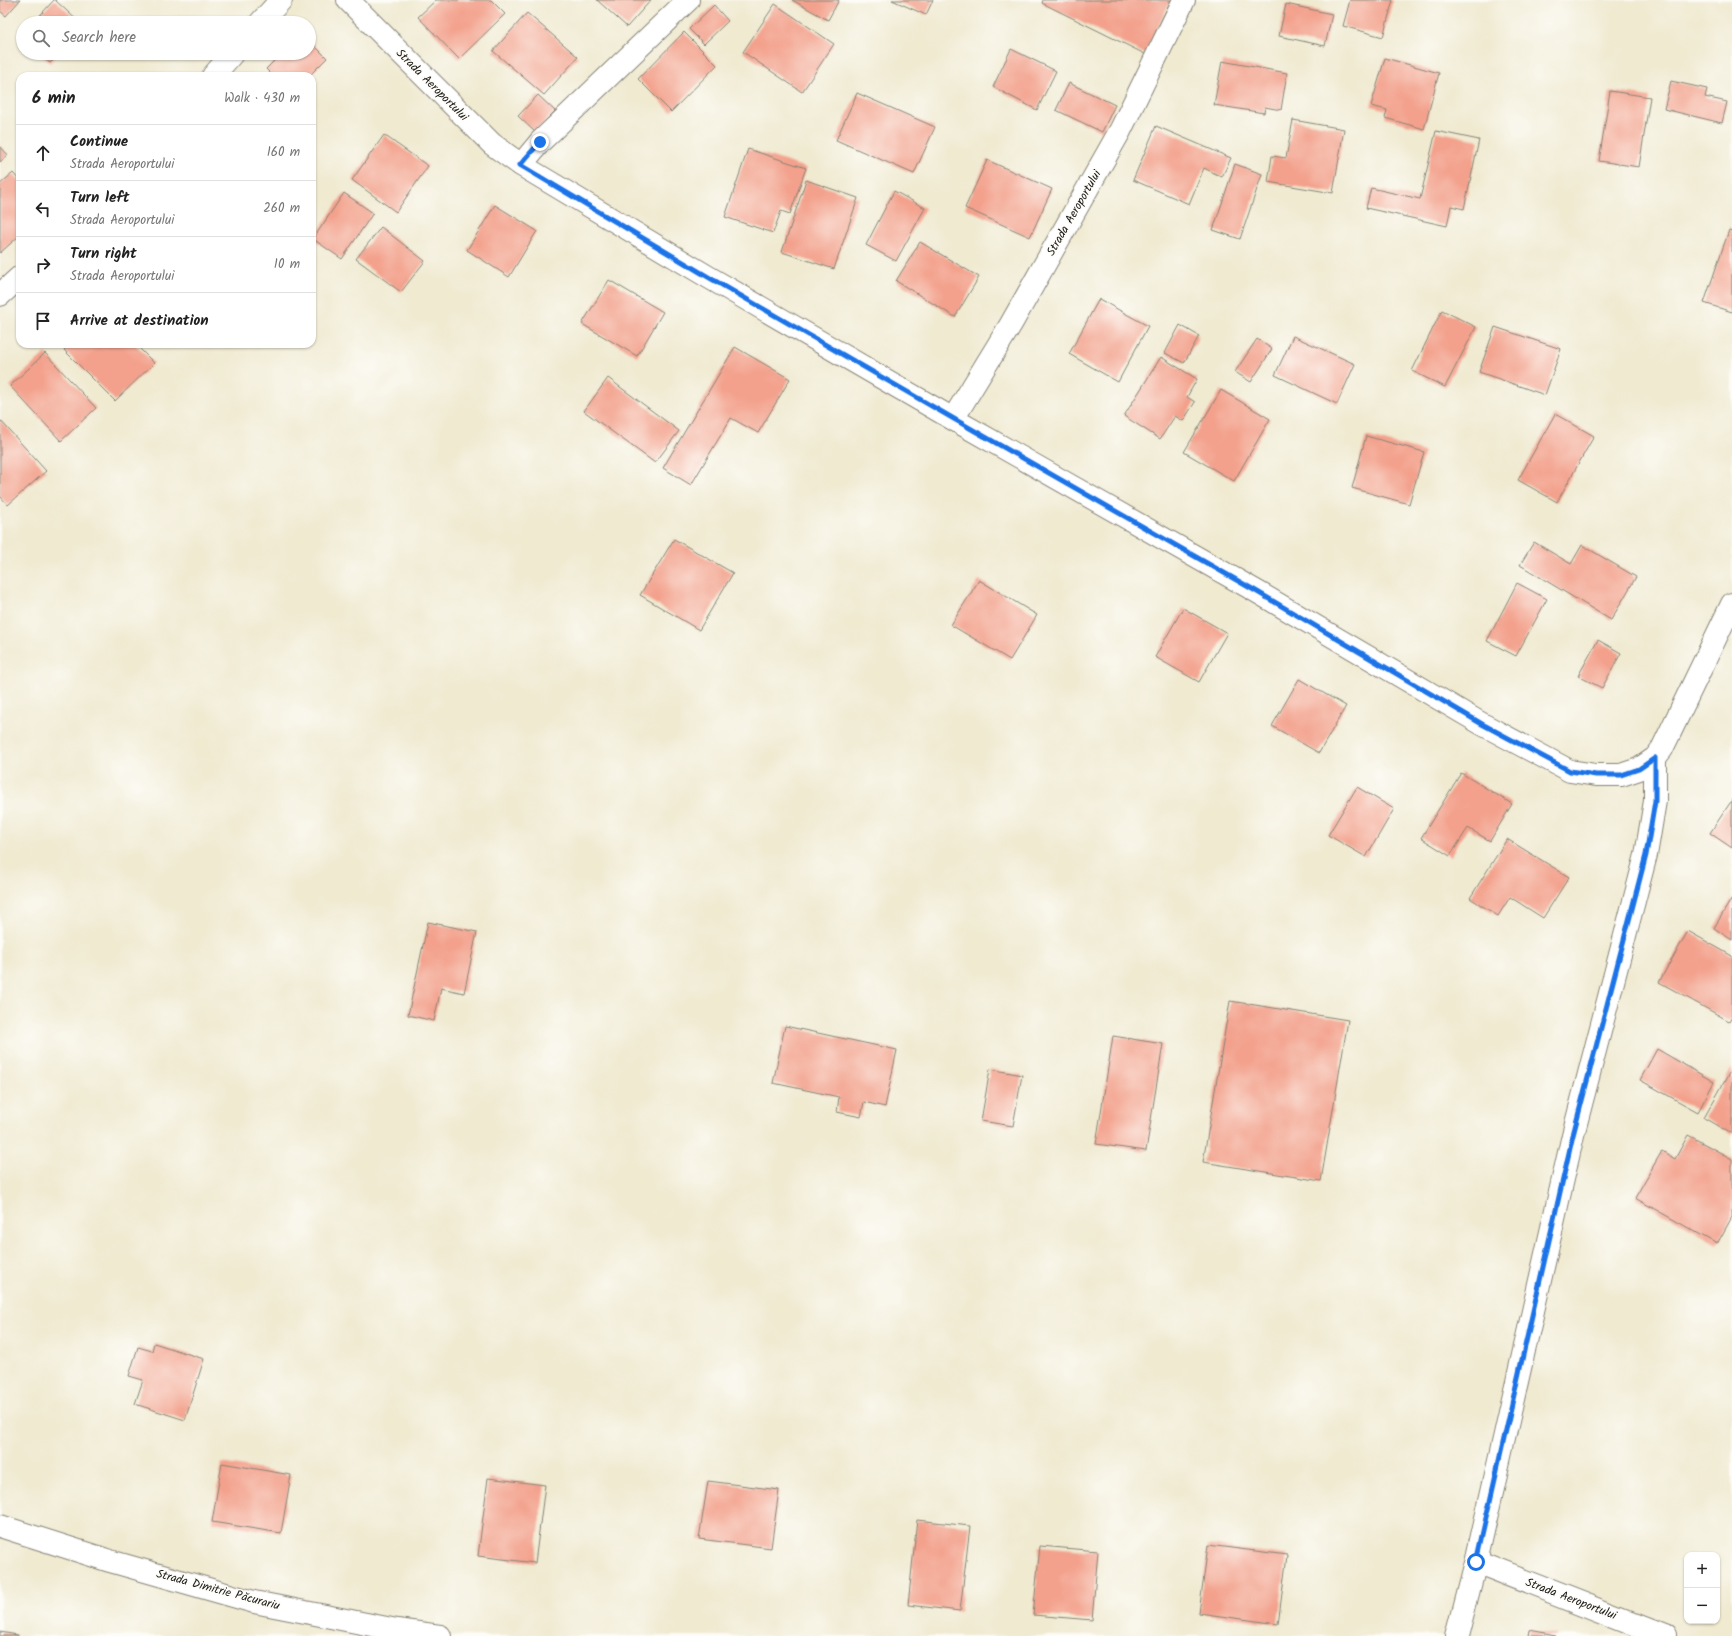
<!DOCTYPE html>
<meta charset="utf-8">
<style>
:root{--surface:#fff;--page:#f2f2f2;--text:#222;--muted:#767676;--line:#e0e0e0}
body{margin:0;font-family:Kalam,sans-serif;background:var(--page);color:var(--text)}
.controls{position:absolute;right:12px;bottom:12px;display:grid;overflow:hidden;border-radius:8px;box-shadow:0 1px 3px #0004}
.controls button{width:36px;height:36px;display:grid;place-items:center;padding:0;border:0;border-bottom:1px solid var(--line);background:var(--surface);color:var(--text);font:20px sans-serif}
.stop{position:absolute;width:12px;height:12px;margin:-9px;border:3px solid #1a73e8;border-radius:50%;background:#fff}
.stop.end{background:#1a73e8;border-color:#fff;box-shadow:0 1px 4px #0008}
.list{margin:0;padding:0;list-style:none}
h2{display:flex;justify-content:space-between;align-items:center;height:52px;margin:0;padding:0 16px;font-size:17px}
h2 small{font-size:13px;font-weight:400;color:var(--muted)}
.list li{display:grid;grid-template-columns:26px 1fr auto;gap:12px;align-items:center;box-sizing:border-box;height:56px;padding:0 16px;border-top:1px solid var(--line)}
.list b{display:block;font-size:15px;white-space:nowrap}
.list p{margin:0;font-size:13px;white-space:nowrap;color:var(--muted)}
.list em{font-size:13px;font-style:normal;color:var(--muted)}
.icon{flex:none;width:22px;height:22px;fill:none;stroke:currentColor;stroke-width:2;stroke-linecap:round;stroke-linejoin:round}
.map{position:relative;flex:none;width:1732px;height:1636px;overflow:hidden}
.search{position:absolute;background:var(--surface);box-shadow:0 1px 3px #0004;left:16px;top:16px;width:300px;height:44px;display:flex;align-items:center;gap:10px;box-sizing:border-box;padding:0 14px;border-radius:22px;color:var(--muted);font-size:15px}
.panel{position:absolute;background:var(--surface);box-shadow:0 1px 3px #0004;left:16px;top:72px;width:300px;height:276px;border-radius:12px}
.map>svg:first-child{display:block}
.building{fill:#f3a18c}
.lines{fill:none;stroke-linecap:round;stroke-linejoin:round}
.minor-casing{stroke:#868376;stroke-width:24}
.minor{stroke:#fff;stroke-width:22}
.route{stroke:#1a73e8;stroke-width:5}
.labels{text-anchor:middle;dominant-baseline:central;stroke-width:3;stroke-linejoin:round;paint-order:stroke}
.street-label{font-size:12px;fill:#1c1c1c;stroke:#fdfcf7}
</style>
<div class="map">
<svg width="1732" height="1636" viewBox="0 0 1732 1636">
<rect width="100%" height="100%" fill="#fdfcf7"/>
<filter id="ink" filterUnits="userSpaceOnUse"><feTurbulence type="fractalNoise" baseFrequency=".025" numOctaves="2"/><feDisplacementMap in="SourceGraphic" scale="8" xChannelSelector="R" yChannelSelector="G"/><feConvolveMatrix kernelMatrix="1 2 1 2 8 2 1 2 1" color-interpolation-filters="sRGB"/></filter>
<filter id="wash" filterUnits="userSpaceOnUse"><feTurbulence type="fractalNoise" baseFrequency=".012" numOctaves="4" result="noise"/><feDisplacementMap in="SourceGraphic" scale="16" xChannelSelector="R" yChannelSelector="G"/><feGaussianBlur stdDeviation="0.9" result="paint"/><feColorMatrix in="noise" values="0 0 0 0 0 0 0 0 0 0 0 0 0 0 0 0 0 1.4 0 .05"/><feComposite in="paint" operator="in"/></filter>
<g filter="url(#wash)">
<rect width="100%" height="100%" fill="#f0ead1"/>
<g id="blocks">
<path class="building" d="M 0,0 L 20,0 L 6,16 L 0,11 Z
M 54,0 L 55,0 L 80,23 L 33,23 Z
M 436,0 L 491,0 L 505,14 L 459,59 L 418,17 Z
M 597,0 L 651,0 L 627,27 Z
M 792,0 L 839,0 L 828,20 Z
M 892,0 L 933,0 L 926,15 Z
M 1043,0 L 1171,0 L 1145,54 L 1042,3 Z
M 1350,0 L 1393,0 L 1383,37 L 1343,26 Z
M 775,4 L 834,44 L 802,92 L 743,52 Z
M 1286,4 L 1332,14 L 1325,46 L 1279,36 Z
M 714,5 L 728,21 L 704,44 L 689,29 Z
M 527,13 L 578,57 L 544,95 L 493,51 Z
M 684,32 L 717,65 L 671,112 L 638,79 Z
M 309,40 L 327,58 L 309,76 L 273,76 L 266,69 L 282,53 L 309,53 Z
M 1011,49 L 1056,71 L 1037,110 L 993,87 Z
M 38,53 L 59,53 L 50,63 Z
M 1385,58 L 1439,73 L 1424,129 L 1385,118 L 1387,110 L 1371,106 Z
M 1222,61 L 1287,73 L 1281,110 L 1265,107 L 1264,113 L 1214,105 Z
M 1671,81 L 1707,89 L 1705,97 L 1727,102 L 1722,123 L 1664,109 Z
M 1069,83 L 1115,105 L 1102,132 L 1056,110 Z
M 1610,91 L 1650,97 L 1639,167 L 1599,161 Z
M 857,93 L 935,127 L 914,174 L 836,140 Z
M 538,95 L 555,111 L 535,132 L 518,116 Z
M 1293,120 L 1344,129 L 1333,193 L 1268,182 L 1272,156 L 1286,158 Z
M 1156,126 L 1231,158 L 1222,177 L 1204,168 L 1189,204 L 1133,180 Z
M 1436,131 L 1479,140 L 1464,209 L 1451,206 L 1447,226 L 1366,208 L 1371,188 L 1420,199 Z
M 384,135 L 428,166 L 396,212 L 352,180 Z
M 0,146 L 8,155 L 0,162 Z
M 748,149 L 806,168 L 790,214 L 781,211 L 773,233 L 725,217 Z
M 987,160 L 1052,189 L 1030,237 L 965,208 Z
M 1235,164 L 1262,174 L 1240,239 L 1213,230 Z
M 13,173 L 20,181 L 20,235 L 0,253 L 0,184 Z
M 806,180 L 858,198 L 834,269 L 782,252 Z
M 894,191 L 925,208 L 896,261 L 866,245 Z
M 344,193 L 373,213 L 342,259 L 313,239 Z
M 495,205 L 537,231 L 509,277 L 467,250 Z
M 381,227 L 425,261 L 401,292 L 356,259 Z
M 1729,230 L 1732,231 L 1732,312 L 1704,303 Z
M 920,242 L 979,277 L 955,317 L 896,281 Z
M 609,280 L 663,312 L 637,356 L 582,324 Z
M 1099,299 L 1148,326 L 1118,382 L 1069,354 Z
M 1442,310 L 1476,327 L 1445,387 L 1412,371 Z
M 1180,325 L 1199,336 L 1184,363 L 1165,353 Z
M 1495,327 L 1561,349 L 1545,395 L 1479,372 Z
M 1293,336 L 1355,364 L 1337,404 L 1275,375 Z
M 1257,339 L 1272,349 L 1251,382 L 1235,372 Z
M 71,344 L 135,344 L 154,363 L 115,401 L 64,350 Z
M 735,347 L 790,379 L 758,433 L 731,418 L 691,485 L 663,468 Z
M 45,353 L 96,408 L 61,441 L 10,386 Z
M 1161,357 L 1197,379 L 1187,397 L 1195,402 L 1183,421 L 1175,416 L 1160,439 L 1124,416 Z
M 608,378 L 679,431 L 655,463 L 584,411 Z
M 1221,390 L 1270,419 L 1234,481 L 1184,452 Z
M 1555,414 L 1594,436 L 1557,502 L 1518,480 Z
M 0,420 L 46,471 L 8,505 L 0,496 Z
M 1366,436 L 1424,452 L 1409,504 L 1352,488 Z
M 674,539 L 733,573 L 699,630 L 640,595 Z
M 1534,542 L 1571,564 L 1582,545 L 1636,577 L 1611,620 L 1520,565 Z
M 979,580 L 1037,615 L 1010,660 L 951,625 Z
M 1517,583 L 1547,599 L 1516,656 L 1487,641 Z
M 1183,608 L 1227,633 L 1199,682 L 1155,657 Z
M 1598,640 L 1621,653 L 1602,688 L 1578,676 Z
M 1299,679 L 1346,706 L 1319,753 L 1272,726 Z
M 1461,773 L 1512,804 L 1490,841 L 1468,828 L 1450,856 L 1421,838 Z
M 1357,787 L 1394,809 L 1366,857 L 1328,835 Z
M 1732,800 L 1732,848 L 1710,833 Z
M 1507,839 L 1569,877 L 1543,918 L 1510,897 L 1498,916 L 1470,898 Z
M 1732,898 L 1732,940 L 1714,928 Z
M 428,922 L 477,932 L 464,993 L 441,988 L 434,1021 L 408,1015 Z
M 1688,931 L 1732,956 L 1732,1016 L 1729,1021 L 1659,982 Z
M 1230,1001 L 1348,1020 L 1321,1181 L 1203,1162 Z
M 785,1026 L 897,1050 L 885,1107 L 864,1102 L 861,1117 L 837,1112 L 839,1097 L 773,1083 Z
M 1113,1036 L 1163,1044 L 1146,1151 L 1096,1144 Z
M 1657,1049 L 1714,1082 L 1698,1112 L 1640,1080 Z
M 1732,1068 L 1732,1134 L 1704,1118 Z
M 990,1069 L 1022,1075 L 1013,1126 L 981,1121 Z
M 1688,1135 L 1732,1159 L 1732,1217 L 1717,1244 L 1635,1198 L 1662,1151 L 1675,1159 Z
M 154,1343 L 204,1359 L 185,1420 L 135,1404 L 143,1380 L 129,1376 L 138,1347 L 152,1351 Z
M 222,1463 L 291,1475 L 281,1533 L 212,1522 Z
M 488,1478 L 545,1485 L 535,1563 L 478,1556 Z
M 708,1481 L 779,1490 L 771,1548 L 699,1539 Z
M 917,1520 L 970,1526 L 960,1611 L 908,1605 Z
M 1208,1545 L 1287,1555 L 1278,1624 L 1199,1613 Z
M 1040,1546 L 1098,1551 L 1092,1620 L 1033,1615 Z
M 1529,1630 L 1557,1635 L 1557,1636 L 1528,1636 Z
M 0,1632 L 18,1635 L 18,1636 L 0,1636 Z"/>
</g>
</g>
<g filter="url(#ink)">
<use href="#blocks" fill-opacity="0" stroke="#868376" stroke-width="1"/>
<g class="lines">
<g class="minor-casing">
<path id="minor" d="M 348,0 L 492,144 L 521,165 L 710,278 L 953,419 L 1254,590 L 1482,724 L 1570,771 L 1596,775 L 1621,775 L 1639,769 L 1655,758 L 1662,749 L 1732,604
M 260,23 L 281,0
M 213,76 L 233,53
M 521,165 L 540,142 L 688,0
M 0,295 L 20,277
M 953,419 L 1011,324 L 1120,131 L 1184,0
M 0,1526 L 110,1561 L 254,1602 L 397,1630 L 440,1636
M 1476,1562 L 1665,1636
M 1457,1636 L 1476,1562 L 1573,1135 L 1646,855 L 1655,801 L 1655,758"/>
</g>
<use href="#minor" class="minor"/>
</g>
</g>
<g class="lines" filter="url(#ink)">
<path class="route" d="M 540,142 L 520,165 L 710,278 L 954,419 L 1254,590 L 1482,724 L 1570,771 L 1596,775 L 1621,775 L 1639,769 L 1655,758 L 1655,801 L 1646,855 L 1573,1135 L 1476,1562"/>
</g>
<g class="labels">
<g class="street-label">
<text transform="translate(432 85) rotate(45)">Strada Aeroportului</text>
<text transform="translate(1074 213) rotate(-60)">Strada Aeroportului</text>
<text transform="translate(218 1590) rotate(15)">Strada Dimitrie Păcurariu</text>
<text transform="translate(1571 1599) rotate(21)">Strada Aeroportului</text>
</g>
</g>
</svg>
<div class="controls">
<button>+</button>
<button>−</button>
</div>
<div class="stop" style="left:1476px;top:1562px"></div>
<div class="stop end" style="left:540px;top:142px"></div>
<div class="search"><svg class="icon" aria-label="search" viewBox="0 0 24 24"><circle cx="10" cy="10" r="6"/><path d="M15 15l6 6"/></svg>Search here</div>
<section class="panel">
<h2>6 min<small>Walk · 430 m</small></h2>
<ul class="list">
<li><svg class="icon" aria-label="ahead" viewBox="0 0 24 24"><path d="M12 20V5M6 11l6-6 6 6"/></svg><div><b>Continue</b><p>Strada Aeroportului</p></div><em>160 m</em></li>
<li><svg class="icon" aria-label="left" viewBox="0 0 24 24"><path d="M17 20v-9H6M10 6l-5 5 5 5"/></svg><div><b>Turn left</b><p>Strada Aeroportului</p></div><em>260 m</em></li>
<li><svg class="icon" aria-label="right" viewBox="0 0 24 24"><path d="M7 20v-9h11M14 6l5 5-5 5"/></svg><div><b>Turn right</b><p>Strada Aeroportului</p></div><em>10 m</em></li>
<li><svg class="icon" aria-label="arrive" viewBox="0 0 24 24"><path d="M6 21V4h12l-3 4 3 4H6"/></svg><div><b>Arrive at destination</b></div></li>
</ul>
</section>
</div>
